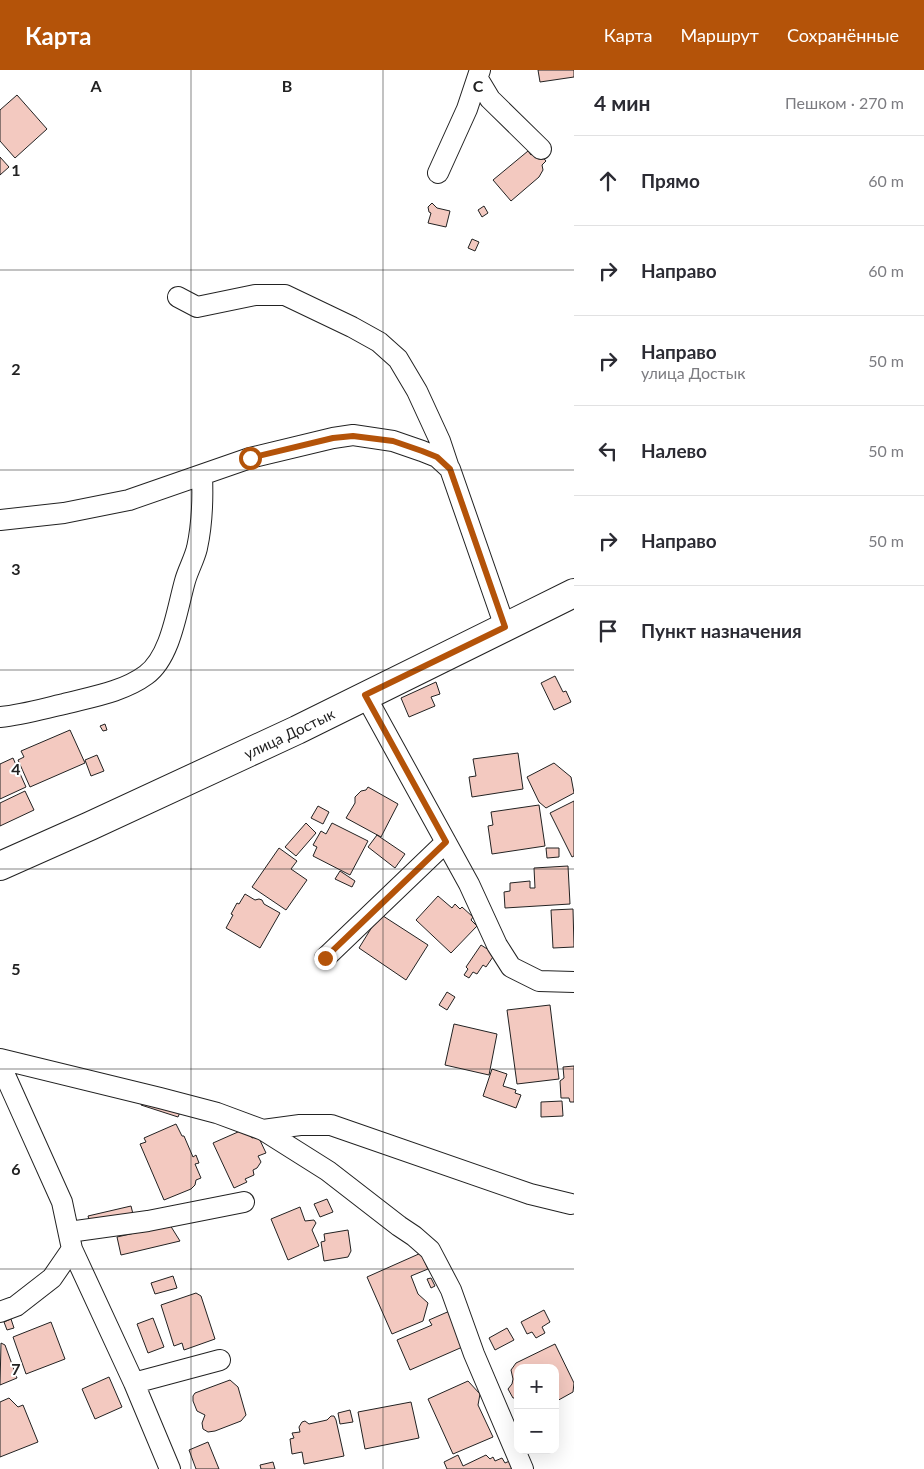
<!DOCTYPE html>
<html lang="ru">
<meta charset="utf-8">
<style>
:root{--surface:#fff;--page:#f2f2f3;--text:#2b2b33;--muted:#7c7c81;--line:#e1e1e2;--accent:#b45309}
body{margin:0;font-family:Lato,sans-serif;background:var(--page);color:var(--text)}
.controls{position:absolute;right:15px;bottom:15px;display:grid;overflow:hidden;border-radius:10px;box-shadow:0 5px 20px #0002}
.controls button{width:45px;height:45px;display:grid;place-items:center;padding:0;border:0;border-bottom:1px solid var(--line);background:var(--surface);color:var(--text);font:25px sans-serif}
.stop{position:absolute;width:15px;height:15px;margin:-11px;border:4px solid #b45309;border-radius:50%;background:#fff}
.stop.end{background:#b45309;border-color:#fff;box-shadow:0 1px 5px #0008}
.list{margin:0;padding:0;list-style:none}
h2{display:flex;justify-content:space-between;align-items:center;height:65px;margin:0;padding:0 20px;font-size:21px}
h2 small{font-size:16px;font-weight:400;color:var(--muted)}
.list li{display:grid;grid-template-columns:32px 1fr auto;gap:15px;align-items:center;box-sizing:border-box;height:90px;padding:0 20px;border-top:1px solid var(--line)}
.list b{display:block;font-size:19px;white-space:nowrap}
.list p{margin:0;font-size:16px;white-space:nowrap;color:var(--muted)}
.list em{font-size:16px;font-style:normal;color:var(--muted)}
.icon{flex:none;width:28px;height:28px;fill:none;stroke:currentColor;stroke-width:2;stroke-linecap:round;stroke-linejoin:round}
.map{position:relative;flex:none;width:574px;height:1399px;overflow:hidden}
header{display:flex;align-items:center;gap:30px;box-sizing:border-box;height:70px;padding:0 25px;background:var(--accent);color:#fff}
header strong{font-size:24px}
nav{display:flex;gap:28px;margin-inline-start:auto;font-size:18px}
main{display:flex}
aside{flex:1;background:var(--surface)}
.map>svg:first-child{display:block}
.building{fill:#f3c9c0;stroke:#222}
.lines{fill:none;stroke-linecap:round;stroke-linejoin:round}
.minor-casing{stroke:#222;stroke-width:22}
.secondary-casing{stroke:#222;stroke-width:30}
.minor{stroke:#fff;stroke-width:20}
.secondary{stroke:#fff;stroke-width:28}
.route{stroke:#b45309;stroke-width:6}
.grid{fill:none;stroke:#222;stroke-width:1;stroke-opacity:0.55}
.labels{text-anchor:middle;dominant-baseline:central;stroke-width:4;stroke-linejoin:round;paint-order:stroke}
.street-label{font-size:15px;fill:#222;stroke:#fff}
.grid-label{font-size:16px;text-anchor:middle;font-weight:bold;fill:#222;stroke:#fff;stroke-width:4;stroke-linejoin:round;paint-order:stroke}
</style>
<header>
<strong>Карта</strong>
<nav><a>Карта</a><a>Маршрут</a><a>Сохранённые</a></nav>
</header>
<main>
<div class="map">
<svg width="574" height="1399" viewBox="0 0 574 1399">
<rect width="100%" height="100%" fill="#fff"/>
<path class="building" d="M 538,0 L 574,0 L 574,7 L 540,12 Z
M 17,25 L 47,59 L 15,88 L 0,71 L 0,40 Z
M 528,81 L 531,85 L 537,81 L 546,91 L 542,95 L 543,100 L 539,107 L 511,131 L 493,110 Z
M 0,87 L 9,97 L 0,105 Z
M 432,133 L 437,138 L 450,141 L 446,157 L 428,153 L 431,143 L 429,142 L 428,137 Z
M 484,136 L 488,143 L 482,147 L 478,140 Z
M 472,169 L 479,172 L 475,181 L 468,178 Z
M 555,606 L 563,622 L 566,621 L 571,632 L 554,640 L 541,613 Z
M 436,612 L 440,624 L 431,627 L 435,636 L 409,647 L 401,628 Z
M 105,654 L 107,660 L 103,661 L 100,656 Z
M 70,660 L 85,693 L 30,717 L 18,690 L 24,687 L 21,681 Z
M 518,683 L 523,719 L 472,727 L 469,707 L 476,706 L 473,689 Z
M 97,685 L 104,701 L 91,706 L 85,690 Z
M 13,688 L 26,717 L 0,729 L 0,694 Z
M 554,693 L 571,707 L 574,723 L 546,738 L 539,732 L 527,707 Z
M 368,717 L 398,734 L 381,767 L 346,748 L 355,733 L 355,727 L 361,721 L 366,720 Z
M 25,721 L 34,740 L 0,756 L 0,733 Z
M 574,731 L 574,786 L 572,787 L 550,743 Z
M 539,735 L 545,776 L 492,784 L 488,756 L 493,755 L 491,742 Z
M 318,736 L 329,742 L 323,754 L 311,748 Z
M 306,753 L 316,763 L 296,786 L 285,777 Z
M 332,753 L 368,771 L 350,805 L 313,786 L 317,777 L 313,775 L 321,761 L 326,764 Z
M 377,765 L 405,784 L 395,798 L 368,777 Z
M 279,778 L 297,791 L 291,799 L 307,810 L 286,840 L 252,817 Z
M 546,778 L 559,778 L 559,787 L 547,788 Z
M 568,796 L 570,834 L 505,838 L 504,822 L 510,821 L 510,813 L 530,811 L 530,818 L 535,818 L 534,798 Z
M 340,801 L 355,811 L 352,817 L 335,809 Z
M 245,824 L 255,830 L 259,829 L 262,830 L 264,834 L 280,843 L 260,878 L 226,858 L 233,845 L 231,844 L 237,833 L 239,834 Z
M 438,826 L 452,838 L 455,834 L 460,839 L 462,837 L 473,847 L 471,850 L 477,856 L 451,883 L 416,850 Z
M 573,839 L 574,877 L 553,878 L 551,840 Z
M 380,844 L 428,875 L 406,910 L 359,878 Z
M 481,875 L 495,884 L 486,897 L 483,895 L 477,904 L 473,902 L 469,908 L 464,905 L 468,899 L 466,897 Z
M 447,922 L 455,927 L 447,940 L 439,935 Z
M 550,935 L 559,1009 L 517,1014 L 507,940 Z
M 454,954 L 497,964 L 489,1005 L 445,995 Z
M 574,996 L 574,1032 L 570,1032 L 569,1028 L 561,1028 L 560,1011 L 564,1008 L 563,997 Z
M 492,999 L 507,1004 L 503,1016 L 516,1020 L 515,1023 L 521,1025 L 516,1038 L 483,1026 Z
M 144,1028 L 181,1040 L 178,1047 L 141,1035 Z
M 562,1031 L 563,1046 L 541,1047 L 541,1032 Z
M 176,1054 L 182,1066 L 184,1066 L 193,1087 L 196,1085 L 199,1093 L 195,1094 L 201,1108 L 196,1110 L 195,1115 L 191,1119 L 164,1130 L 140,1074 L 146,1072 L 144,1068 Z
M 247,1058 L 252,1068 L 258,1066 L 266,1083 L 258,1086 L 261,1092 L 257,1098 L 253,1100 L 254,1105 L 245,1109 L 247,1112 L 234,1118 L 213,1073 Z
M 327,1129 L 333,1142 L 320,1147 L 314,1134 Z
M 131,1136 L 133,1144 L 90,1153 L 88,1146 Z
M 300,1137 L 305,1151 L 314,1150 L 316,1153 L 312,1160 L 319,1176 L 288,1190 L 271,1149 Z
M 170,1155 L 180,1171 L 121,1185 L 117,1167 Z
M 348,1160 L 351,1181 L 348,1187 L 324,1191 L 321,1172 L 325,1171 L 324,1164 Z
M 421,1183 L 428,1199 L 411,1206 L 418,1224 L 428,1233 L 423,1251 L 392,1264 L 367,1207 Z
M 173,1206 L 177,1218 L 155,1224 L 151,1213 Z
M 431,1208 L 435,1216 L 431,1218 L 427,1209 Z
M 196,1223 L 201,1226 L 215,1269 L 184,1280 L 182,1273 L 174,1276 L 161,1235 Z
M 452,1240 L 467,1275 L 410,1300 L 397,1270 L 432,1255 L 429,1250 Z
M 544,1240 L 550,1252 L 542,1257 L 545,1263 L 536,1268 L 532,1262 L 527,1264 L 521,1252 Z
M 153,1248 L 164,1277 L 148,1283 L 137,1254 Z
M 11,1249 L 14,1258 L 7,1260 L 4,1252 Z
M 51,1252 L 65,1289 L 26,1304 L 13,1267 Z
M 507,1258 L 514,1270 L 495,1280 L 489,1268 Z
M 1,1273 L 5,1275 L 17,1308 L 0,1315 Z
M 555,1274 L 574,1313 L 573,1322 L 555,1332 L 555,1298 L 518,1298 L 518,1328 L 513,1328 L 508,1319 L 512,1314 L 513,1309 L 511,1300 L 516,1293 Z
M 109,1307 L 122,1337 L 95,1349 L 82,1319 Z
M 230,1310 L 238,1317 L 246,1345 L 241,1351 L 215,1361 L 208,1362 L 203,1359 L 202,1353 L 205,1345 L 197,1341 L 193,1331 L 193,1326 L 195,1323 Z
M 468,1311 L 480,1324 L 478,1335 L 493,1367 L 453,1384 L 428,1329 Z
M 9,1328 L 18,1337 L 23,1335 L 38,1372 L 0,1387 L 0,1332 Z
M 411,1332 L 419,1368 L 365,1379 L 358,1342 Z
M 350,1340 L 353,1352 L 340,1354 L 338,1343 Z
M 331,1346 L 334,1346 L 336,1350 L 344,1386 L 304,1394 L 302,1382 L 292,1384 L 290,1369 L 294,1368 L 292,1363 L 300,1362 L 299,1357 L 302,1352 L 305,1351 L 309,1354 L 327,1350 Z
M 208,1372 L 219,1399 L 196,1399 L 189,1380 Z
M 458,1385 L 463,1396 L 486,1385 L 490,1389 L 493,1387 L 495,1391 L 502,1388 L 505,1393 L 512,1390 L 516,1399 L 447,1399 L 444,1392 Z
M 273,1392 L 275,1399 L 261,1399 L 260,1395 Z"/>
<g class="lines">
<g class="minor-casing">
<path id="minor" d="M 478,9 L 490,29 L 541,79
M 438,103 L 467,39 L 480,0
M 178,227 L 197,237 L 255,225 L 285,225 L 352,257 L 379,272 L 398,289 L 417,321 L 440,371 L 449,398
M 0,450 L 64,443 L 129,430 L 250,388 L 333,368 L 353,365 L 393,371 L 422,381 L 437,387 L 450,399 L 505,557
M 365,625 L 469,814 L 497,875 L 511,897 L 539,911 L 574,912
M 0,647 C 22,645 42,639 64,634 C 91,627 123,622 146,605 C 171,587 177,539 185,511 C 188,500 194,490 197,478 C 202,455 203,430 202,406
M 325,888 L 446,772
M 0,989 L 160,1028 L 217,1043 L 263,1060 L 328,1101 L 399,1156 L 414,1166 L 430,1180 L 451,1220 L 474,1284 L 523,1399
M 0,994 L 62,1132 L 72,1179 L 134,1313 L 170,1399
M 263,1060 L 300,1055 L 331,1055 L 530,1124 L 571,1134
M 69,1162 L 148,1151 L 244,1132
M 0,1242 L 16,1236 L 52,1208 L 72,1179
M 134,1313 L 220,1290"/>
</g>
<g class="secondary-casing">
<g id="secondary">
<path id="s1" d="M 0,796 L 90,756 L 297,660 L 574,523"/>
</g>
</g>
<use href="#minor" class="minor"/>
<use href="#secondary" class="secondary"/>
</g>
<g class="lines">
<path class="route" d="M 250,388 L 333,368 L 353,366 L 393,371 L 422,381 L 437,387 L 450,399 L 505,557 L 365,625 L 446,772 L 325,888"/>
</g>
<path class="grid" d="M 191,0 L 191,1399M 383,0 L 383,1399M 0,200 L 574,200M 0,400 L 574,400M 0,600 L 574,600M 0,799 L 574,799M 0,999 L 574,999M 0,1199 L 574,1199"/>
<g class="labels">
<g class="street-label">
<text stroke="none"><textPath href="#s1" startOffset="318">улица Достык</textPath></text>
</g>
</g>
<g class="grid-label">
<text x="96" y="22">A</text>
<text x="287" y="22">B</text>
<text x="478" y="22">C</text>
<text x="16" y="106">1</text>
<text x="16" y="305">2</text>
<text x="16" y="505">3</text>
<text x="16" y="705">4</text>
<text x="16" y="905">5</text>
<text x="16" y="1105">6</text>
<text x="16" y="1305">7</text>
</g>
</svg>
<div class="controls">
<button>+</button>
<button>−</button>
</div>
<div class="stop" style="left:250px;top:388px"></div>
<div class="stop end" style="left:325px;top:888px"></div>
</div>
<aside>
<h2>4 мин<small>Пешком · 270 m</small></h2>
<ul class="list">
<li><svg class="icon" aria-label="ahead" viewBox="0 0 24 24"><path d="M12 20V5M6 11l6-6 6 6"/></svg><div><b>Прямо</b></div><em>60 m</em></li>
<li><svg class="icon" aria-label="right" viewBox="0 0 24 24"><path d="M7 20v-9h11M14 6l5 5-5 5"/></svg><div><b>Направо</b></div><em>60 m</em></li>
<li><svg class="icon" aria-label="right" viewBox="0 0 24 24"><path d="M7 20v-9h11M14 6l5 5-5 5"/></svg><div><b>Направо</b><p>улица Достык</p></div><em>50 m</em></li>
<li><svg class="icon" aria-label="left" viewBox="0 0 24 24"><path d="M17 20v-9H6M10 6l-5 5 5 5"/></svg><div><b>Налево</b></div><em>50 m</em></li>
<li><svg class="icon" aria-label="right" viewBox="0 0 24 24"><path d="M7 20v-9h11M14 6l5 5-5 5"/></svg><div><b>Направо</b></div><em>50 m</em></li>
<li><svg class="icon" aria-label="arrive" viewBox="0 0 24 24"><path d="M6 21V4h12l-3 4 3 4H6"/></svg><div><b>Пункт назначения</b></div></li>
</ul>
</aside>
</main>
